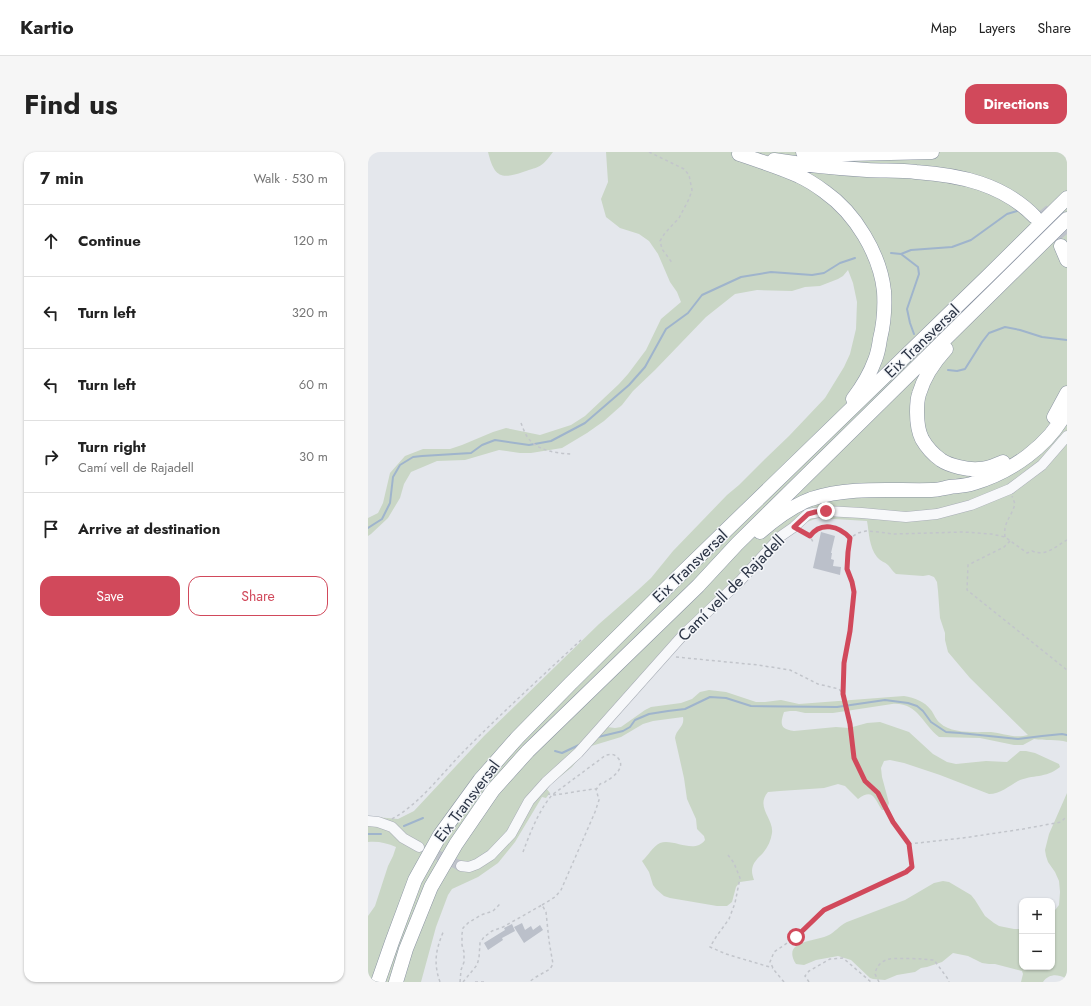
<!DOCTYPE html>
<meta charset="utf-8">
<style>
:root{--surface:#fff;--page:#f6f6f6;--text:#222;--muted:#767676;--line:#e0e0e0;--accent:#d1495b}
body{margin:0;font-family:Jost,sans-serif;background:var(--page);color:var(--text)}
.controls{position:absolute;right:12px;bottom:12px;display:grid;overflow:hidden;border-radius:8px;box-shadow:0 1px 3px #0004}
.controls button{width:36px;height:36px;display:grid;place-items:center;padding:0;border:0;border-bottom:1px solid var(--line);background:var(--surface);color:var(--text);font:20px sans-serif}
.stop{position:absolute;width:12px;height:12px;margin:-9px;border:3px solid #d1495b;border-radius:50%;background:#fff}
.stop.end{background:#d1495b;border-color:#fff;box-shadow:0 1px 4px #0008}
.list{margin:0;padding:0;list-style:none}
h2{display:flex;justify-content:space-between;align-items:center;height:52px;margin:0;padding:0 16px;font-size:17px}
h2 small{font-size:13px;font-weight:400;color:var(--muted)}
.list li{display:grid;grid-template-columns:26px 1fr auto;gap:12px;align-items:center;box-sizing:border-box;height:72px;padding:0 16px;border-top:1px solid var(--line)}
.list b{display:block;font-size:15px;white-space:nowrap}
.list p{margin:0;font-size:13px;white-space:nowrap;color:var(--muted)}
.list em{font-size:13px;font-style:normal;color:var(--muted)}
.actions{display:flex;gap:8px;padding:12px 16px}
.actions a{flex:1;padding:9px 0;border:1px solid var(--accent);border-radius:12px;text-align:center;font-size:14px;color:var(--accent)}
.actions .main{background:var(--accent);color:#fff}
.icon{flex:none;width:22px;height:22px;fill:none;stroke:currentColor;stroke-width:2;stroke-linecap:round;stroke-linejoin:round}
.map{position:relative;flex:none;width:699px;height:830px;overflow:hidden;border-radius:12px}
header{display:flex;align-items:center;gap:24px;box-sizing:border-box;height:56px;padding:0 20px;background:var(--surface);border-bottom:1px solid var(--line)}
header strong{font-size:19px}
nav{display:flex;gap:22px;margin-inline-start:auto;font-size:14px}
.intro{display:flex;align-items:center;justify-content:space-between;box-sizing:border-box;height:96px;padding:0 24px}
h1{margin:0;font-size:28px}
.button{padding:10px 18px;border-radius:12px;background:var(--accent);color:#fff;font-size:14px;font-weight:700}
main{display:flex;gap:24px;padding:0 24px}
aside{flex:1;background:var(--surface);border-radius:12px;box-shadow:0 1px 3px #0004}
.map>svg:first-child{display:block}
.green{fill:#c9d6c5;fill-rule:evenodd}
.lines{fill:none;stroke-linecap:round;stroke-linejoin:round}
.stream{stroke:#9fb4cc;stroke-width:2}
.building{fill:#bbc0ca}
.minor-tunnel{stroke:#bfc3cb;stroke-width:10;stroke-dasharray:10 5;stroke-linecap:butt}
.highway-tunnel{stroke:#bfc3cb;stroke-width:14;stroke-dasharray:14 7;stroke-linecap:butt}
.minor-casing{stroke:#a9aeb7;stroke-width:11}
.highway-casing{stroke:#8b94a3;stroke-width:15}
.path{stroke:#c2c5cb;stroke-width:1.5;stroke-dasharray:3 3;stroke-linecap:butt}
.minor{stroke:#f7f8fa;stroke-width:10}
.highway{stroke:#fff;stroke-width:14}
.route{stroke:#d1495b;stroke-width:5}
.labels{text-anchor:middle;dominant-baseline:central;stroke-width:3;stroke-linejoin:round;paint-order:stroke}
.street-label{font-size:16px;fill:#2b3445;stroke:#f4f6f9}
</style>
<header>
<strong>Kartio</strong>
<nav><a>Map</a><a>Layers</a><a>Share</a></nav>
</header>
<div class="intro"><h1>Find us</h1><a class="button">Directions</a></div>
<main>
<aside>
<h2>7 min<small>Walk · 530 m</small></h2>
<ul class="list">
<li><svg class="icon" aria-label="ahead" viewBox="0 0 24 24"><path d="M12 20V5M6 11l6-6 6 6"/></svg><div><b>Continue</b></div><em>120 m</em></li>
<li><svg class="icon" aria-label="left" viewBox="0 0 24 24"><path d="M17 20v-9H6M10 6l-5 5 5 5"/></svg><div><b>Turn left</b></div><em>320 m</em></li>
<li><svg class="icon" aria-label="left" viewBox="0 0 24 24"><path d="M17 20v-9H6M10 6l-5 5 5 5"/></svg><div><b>Turn left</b></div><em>60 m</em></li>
<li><svg class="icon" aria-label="right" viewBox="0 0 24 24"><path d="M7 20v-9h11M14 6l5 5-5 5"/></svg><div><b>Turn right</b><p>Camí vell de Rajadell</p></div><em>30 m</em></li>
<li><svg class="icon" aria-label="arrive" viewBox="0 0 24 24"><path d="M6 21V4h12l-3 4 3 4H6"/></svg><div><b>Arrive at destination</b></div></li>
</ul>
<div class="actions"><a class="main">Save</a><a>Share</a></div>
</aside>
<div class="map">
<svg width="699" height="830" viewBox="0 0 699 830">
<rect width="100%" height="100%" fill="#e4e7ec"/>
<path class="green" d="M 120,0 L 185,0 C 173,16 173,14 155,20 C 132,28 126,24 120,0 Z
M 238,0 L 699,0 L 699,590 C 689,587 677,589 666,587 L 655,593 L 646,593 L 612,586 L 571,585 C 554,572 550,550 524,552 L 465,561 L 437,561 L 428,559 L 422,559 L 416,560 C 412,572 412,577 426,579 L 468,575 L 481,576 L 499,571 L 512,570 L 541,580 L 565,602 L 579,610 L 588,612 L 618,609 L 639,610 L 652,599 L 658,599 L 667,601 L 691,612 L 692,615 C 677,627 665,622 650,629 C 641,634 632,642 621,642 L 572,623 L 536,611 L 522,608 L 516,609 L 513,616 L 514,625 L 521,651 L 519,657 L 517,658 L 514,658 C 506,646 505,636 490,647 L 477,634 L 470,632 L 456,636 L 412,639 L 400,640 C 387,655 406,667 404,681 C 403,688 400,695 395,701 C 390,706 384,711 384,719 C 384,722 385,725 386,728 L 372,730 L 368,735 L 364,750 L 359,754 L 349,754 L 302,746 L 296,744 L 288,737 L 285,733 L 281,720 L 274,709 C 280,704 285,694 292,691 C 306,686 326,703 337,688 L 336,684 L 329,677 L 328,667 L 319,647 L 316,626 L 307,586 C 308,577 317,575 315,565 L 285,569 L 275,572 L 253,585 L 220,595 L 204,615 L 178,636 L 182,641 L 178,646 L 174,645 L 147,690 L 130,711 L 110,725 L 84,737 L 80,743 L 68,775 L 53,830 L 0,830 L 0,764 L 7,754 L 20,714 L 25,704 L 28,695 C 19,691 10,689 0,690 L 0,665 L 8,665 L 30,667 L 46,659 L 116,584 L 231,472 L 270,438 L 283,426 L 305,399 L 359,343 L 371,333 L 397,307 L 421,284 L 457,246 L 476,215 L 482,202 L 488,177 L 489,150 L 485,131 L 480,118 L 475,124 L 470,127 L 452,134 L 437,135 L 424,139 L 389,138 L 367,142 L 338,165 L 287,218 L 265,239 L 254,253 L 236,269 L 219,281 L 194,296 L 163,301 L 152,301 L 131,298 L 97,308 L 69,309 L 43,320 L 36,332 L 32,346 L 20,366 L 3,382 L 0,384 L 0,366 L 10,361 L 15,351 L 22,321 L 37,304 L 55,297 L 82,297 L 94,293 L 125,280 L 138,276 L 172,283 L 203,273 L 217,264 L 251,232 L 260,222 L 278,198 L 293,167 L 313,150 L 309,140 L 302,130 L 290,102 L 281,89 L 271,82 L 252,76 L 238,65 L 233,47 L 240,30 ZM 450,366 L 499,369 C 501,380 501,395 509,405 C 512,409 517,410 520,413 C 523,416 524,419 528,422 L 555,424 L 561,423 L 566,425 L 569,430 L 570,439 L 572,466 L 577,481 L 577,488 L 580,500 L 602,526 L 660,583 C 647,587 635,581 623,580 C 609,580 583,582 572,571 C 568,568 566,562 563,558 C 556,549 547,546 536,544 L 431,552 L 413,548 L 397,550 L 388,550 L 358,540 L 341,538 L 332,540 L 324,547 L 313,551 L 283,555 L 277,558 L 253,575 L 247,576 L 239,575 L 297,509 L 419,385 L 436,371 Z
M 699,641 L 699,830 L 697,826 C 689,822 681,822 675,830 L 653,830 L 655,822 L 654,819 L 627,812 L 621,812 L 614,811 L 600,804 L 585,801 L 574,810 L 559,815 L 553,816 L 547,820 L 529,823 L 517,828 L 505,827 L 502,826 L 483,808 L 470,804 L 448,808 L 436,813 L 428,812 C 413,788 447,790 461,783 C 467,780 471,774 479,770 L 537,748 L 566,731 L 575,729 L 581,730 L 603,743 L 607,748 L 617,764 L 626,771 L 631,774 L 646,777 L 654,777 L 654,815 L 684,815 L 684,762 L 691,753 L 692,740 L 691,729 L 687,720 L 680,710 L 678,704 L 677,698 L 681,682 Z"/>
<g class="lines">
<path class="stream" d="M 523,101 L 533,102 L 543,98 L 584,95 L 603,88 L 639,62 L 649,59
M 533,102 L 550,115 L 551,122 L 539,157 L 542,171 L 546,182
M 580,218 L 589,219 L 597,217 L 614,190 L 621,181 L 637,175 L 652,178 L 674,185 L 699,188
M 0,376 L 14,367 L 22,351 L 25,325 L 32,313 L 45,305 L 54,304 L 103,301 L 114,293 L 127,288 L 161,293 L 183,289 L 217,271 L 261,233 L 277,215 L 298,177 L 320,161 L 334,143 L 373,125 L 403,120 L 444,123 L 456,121 L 472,111 L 487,106
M 230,585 L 255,579 L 262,575 L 267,568 L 281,562 L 300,559 L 317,557 L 342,545 L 358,546 L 383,554 L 469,555 L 517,548 L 540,551 L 549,554 L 555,559 L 563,570 L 578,580 L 592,581 L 650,587 L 674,584 L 694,582 L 699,583
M 187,599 L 194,601 L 213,592
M 36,674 L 55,666
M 0,682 L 13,682"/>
</g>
<path class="building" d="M 453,380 L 467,384 L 463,401 L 464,401 L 463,407 L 466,408 L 465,414 L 473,415 L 472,423 L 445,416 Z
M 154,771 L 157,778 L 163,774 L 165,778 L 172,773 L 175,778 L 156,791 L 146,775 Z
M 144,772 L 147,779 L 134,786 L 135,788 L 120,798 L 116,791 L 137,778 L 136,776 Z"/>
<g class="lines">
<path class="minor-tunnel" d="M 56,697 L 93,714"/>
<path class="highway-tunnel" d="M 673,58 L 697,87"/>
<g class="minor-casing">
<path id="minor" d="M 0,669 L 10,670 L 24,675 L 35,686 L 51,695
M 93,714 L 101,715 L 109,712 L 123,703 L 143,682 L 161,649 L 178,630 L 210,601 L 315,483 L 372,429 L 413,384 L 426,375 L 440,362 L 458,359 L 494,361 L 538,365 L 569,362 L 603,353 L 642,337 L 674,313 L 699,284"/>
</g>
<g class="highway-casing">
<path id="highway" d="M 435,0 L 480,2 L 564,0
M 371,2 C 391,9 412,15 431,24 C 440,28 449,34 457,40 C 487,61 512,102 516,139 C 517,155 516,171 512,187 C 511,194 510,201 507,208 C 502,222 494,235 485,247
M 406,8 C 437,13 468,16 499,18 C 515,19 532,18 548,20 C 592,23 635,32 667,65
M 693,94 L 699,108
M 578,197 C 566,210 556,225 551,242 C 549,248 549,254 549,260 C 549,269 550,279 554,287 C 558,294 566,303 573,308 C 582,314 600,318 611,317 C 620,317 627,313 635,310
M 686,265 L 699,241
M 392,380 C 407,367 424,354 443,347 C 482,334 523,339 564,338 C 570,338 576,336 582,335 C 590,334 598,334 606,331 C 643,320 681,294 699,258
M 10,830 L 24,790 L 47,728 L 72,683 L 112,628 L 149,586 L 202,532 L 315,420 L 619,125 L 699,46
M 28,830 L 38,797 L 63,735 L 88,692 L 125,638 L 160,599 L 330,434 L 369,392 L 699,67"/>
</g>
<path class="path" d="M 281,0 L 316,17 L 321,23 L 324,38 L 321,47 L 311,66 L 297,81 L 292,89 L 294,97 L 305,112
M 153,271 C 155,276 157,282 160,286 C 170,299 188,301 203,302
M 434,380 L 442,384 L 445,390
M 442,384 C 453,370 470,374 482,385
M 637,385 C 635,370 643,366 647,352 L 644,344
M 642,389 L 636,395 L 600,413 L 599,438 L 699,518
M 308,505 L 390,513 L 422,518 L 450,532 L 471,537 L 475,542
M 24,667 C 54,650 74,621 97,598 C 135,560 174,524 213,488
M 541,692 L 595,686 L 655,677 L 693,670 L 699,664
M 155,700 C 162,681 171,658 184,643 L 238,603 C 244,602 246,602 250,606 C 258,615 246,625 238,629 C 237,631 234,631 232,632 C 231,634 230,636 228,637
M 360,703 L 366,711 L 372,726 L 367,751 L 361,767 L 348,785 L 342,795 L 358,802 L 405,816
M 174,753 L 187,745 L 193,738 L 227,660 L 231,648 L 228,637 L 225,637 L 187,643 L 180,642
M 694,829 L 699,826
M 72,830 C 65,810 68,797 76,778
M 92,830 L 93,818 L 96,810 L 96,800 L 94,793 L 94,782 L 95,776 L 100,771 L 113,763 L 125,759 L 132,752
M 95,830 L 109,813 L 111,806 L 112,791 L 116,785 L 124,779 L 135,775 L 174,753 L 178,760 L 181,789 L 185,812 L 182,817 L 168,825 L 161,830
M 107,830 L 116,830
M 416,830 L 406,818 L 402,810 L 406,800 L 428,785 L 456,758 L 538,720 L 544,715 L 541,692 L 525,670 L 510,641 L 497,629 L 486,606 L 482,571 L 475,542 L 476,511 L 482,479 L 486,440 L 484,430 L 479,417 L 482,386 L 490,381 L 498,379 L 511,380 L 525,382 L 596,380 L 623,382 L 637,385 L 659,401 L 664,399 C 678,405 688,394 699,388
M 441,830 L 437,824 L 441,819 L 462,807 L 475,806 L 503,830
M 511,830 L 507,822 C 508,816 511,811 518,808 C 523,805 558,807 566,808 L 580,827 L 581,830"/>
<use href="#minor" class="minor"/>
<use href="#highway" class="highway"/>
</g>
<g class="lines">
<path class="route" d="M 428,785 L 456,758 L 538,720 L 544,715 L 541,692 L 525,670 L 510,641 L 497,629 L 486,606 L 482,572 L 475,542 L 476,511 L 482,479 L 486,440 L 484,430 L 479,417 L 480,400 L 482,386 C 471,374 453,369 442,384 L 426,375 L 440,362 L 447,360 L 458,359"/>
</g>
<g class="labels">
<g class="street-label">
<text transform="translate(554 189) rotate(-44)">Eix Transversal</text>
<text transform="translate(322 414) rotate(-44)">Eix Transversal</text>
<text transform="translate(363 436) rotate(-45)">Camí vell de Rajadell</text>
<text transform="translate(99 649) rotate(-53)">Eix Transversal</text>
</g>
</g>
</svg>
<div class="controls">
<button>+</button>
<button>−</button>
</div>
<div class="stop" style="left:428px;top:785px"></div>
<div class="stop end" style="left:458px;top:359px"></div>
</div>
</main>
